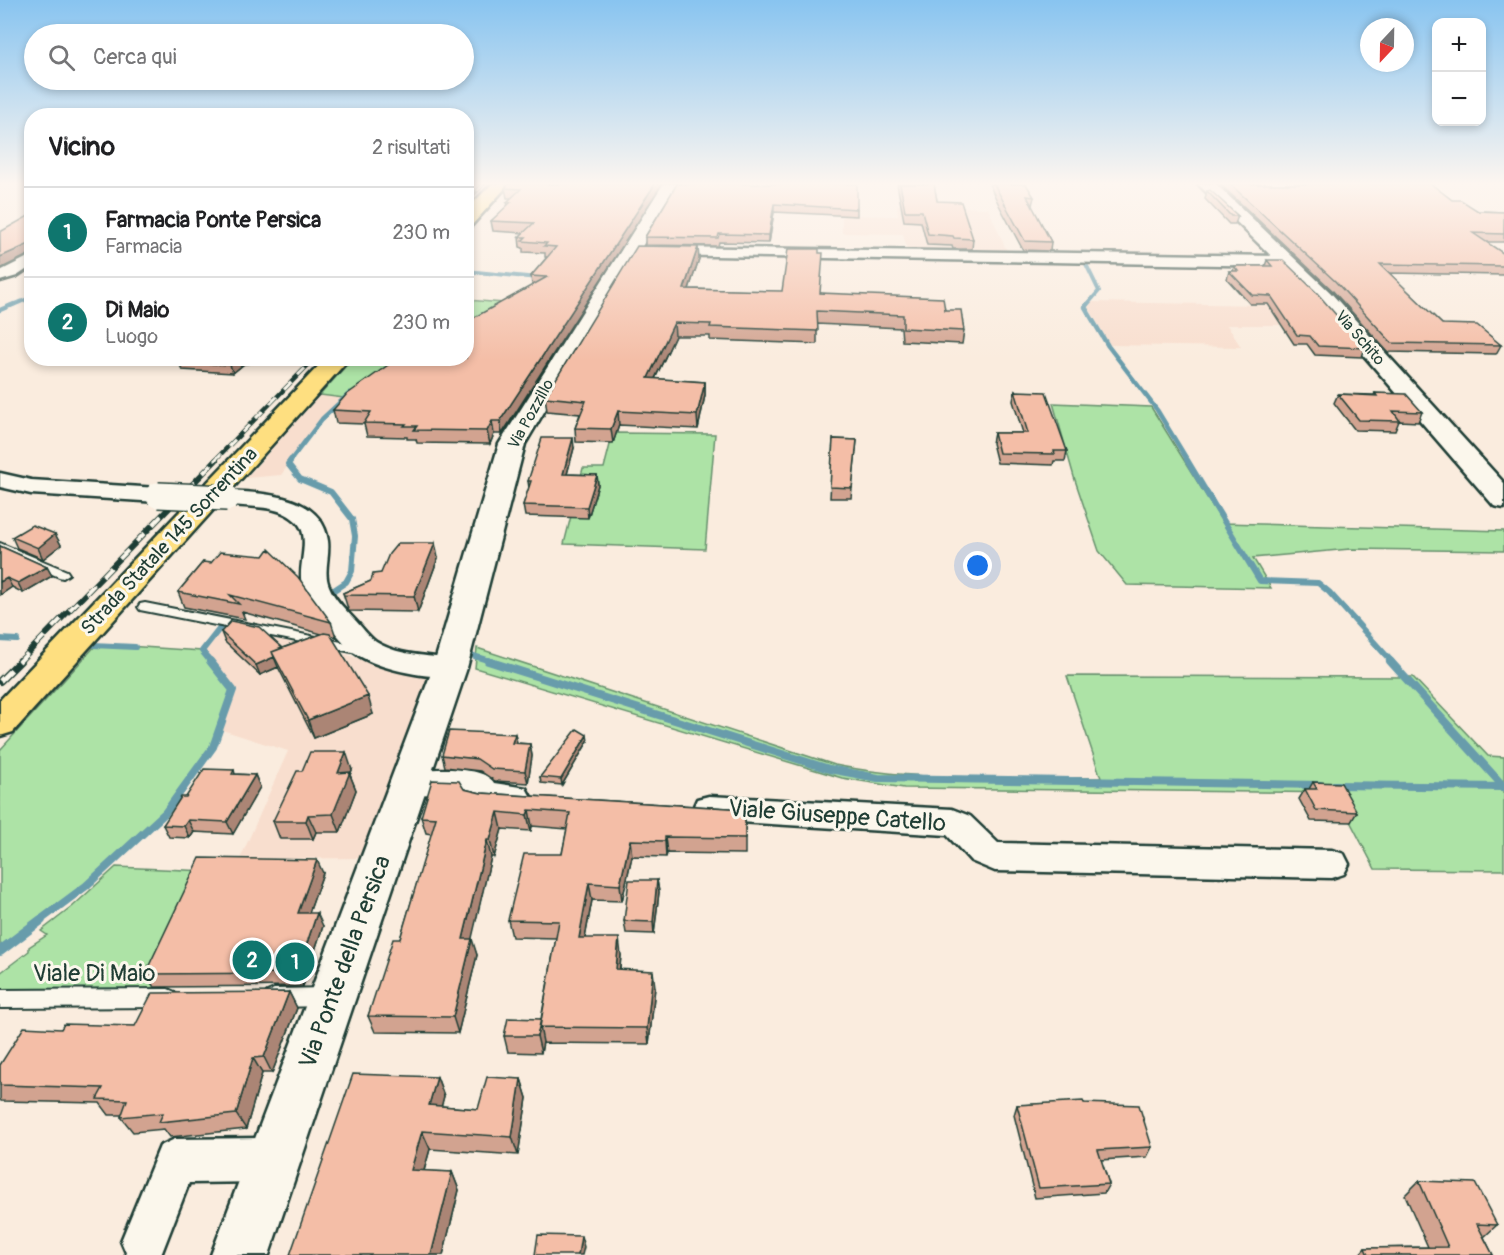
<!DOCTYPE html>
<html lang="it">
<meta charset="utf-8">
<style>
:root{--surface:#fff;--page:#f6f6f6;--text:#202124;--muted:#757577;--line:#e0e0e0;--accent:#0f766e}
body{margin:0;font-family:Pangolin,sans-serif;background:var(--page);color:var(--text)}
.controls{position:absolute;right:18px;top:18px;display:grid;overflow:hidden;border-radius:12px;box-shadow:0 3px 9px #0003}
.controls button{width:54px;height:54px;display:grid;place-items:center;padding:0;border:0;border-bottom:2px solid var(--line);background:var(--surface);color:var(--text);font:30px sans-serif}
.compass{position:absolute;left:1360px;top:18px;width:54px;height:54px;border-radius:50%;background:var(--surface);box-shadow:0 3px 9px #0003;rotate:202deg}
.you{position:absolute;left:978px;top:566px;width:21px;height:21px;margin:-15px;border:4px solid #fff;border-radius:50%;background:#1a73e8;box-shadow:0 0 0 9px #1a73e833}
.badge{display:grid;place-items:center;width:39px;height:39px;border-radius:50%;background:var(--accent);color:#fff;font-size:20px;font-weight:700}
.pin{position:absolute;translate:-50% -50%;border:3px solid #fff;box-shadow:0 2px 6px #0006}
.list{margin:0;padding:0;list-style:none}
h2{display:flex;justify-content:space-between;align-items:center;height:78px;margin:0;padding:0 24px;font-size:26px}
h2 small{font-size:20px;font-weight:400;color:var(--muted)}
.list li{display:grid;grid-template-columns:39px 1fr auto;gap:18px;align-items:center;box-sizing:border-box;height:90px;padding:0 24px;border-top:2px solid var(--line)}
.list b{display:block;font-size:22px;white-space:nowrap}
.list p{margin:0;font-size:20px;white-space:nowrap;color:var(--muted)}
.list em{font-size:20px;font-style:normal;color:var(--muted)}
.icon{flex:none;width:33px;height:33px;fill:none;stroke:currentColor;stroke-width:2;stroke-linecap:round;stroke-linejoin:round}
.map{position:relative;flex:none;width:1504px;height:1255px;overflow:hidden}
.search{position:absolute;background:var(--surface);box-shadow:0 3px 9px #0003;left:24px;top:24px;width:450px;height:66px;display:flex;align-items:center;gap:15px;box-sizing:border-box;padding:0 21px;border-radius:33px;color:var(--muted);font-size:22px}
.panel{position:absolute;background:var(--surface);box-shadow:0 3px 9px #0003;left:24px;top:108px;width:450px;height:258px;border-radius:24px}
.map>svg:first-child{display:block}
.built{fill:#f8dece}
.green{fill:#ade3a6;stroke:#66906d;stroke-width:1.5}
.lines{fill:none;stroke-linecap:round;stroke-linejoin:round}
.stream-far4{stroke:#689cab;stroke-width:4}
.stream-far3{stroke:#689cab;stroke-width:4.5}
.stream-far2{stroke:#689cab;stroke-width:6}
.stream-far1{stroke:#689cab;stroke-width:8}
.stream{stroke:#689cab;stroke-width:10}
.lane-casing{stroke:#1f3d34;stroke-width:4}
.street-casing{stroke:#1f3d34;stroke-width:5}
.secondary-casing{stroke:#1f3d34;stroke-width:5}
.highway-casing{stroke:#1f3d34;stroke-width:5}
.lane{fill:#fbf7ec;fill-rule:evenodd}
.street{fill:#fbf7ec;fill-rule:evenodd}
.secondary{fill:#fbf7ec;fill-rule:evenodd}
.highway{fill:#fedf80;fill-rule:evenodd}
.rail-far3-casing{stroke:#1f3d34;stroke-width:4}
.rail-far2-casing{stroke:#1f3d34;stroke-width:4.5}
.rail-far1-casing{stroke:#1f3d34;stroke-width:6}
.rail-casing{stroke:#1f3d34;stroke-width:8}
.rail-far3{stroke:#fbf7ec;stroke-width:2;stroke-dasharray:8;stroke-linecap:butt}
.rail-far2{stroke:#fbf7ec;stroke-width:3;stroke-dasharray:10;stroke-linecap:butt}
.rail-far1{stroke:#fbf7ec;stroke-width:4;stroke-dasharray:12;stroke-linecap:butt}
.rail{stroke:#fbf7ec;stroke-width:5;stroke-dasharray:16;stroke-linecap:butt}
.street-bridge-casing{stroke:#1f3d34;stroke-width:28;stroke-linecap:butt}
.street-bridge{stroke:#fbf7ec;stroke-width:25}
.wall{fill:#d2a390;stroke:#1f3d34;stroke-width:1.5}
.shaded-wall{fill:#ab8575;stroke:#1f3d34;stroke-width:1.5}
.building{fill:#f4bea7;stroke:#1f3d34;stroke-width:1.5}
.labels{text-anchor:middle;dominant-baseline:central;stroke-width:6;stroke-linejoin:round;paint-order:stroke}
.far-street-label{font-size:16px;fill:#1f3d34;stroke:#fbf7ec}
.street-label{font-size:20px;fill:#1f3d34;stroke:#fbf7ec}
.near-street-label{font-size:24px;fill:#1f3d34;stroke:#fbf7ec}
</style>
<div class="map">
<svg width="1504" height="1255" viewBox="0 0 1504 1255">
<rect width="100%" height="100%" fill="#faecde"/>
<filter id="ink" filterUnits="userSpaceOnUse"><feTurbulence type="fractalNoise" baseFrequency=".0167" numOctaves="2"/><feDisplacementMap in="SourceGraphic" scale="12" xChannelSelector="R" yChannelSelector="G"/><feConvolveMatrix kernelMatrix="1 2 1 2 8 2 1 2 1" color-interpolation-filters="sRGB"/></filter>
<g filter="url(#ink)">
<path class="built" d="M 897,205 L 988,208 L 1009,256 L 908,254 L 903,234 L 842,233 L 842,215 L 898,216 Z
M 1092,302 L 1324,306 L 1342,325 L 1227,325 L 1241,347 L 1110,345 L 1088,307 Z
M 320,395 L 344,398 L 322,419 L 281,475 L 246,478 Z
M 220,628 L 337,652 L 428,679 L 364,858 L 240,859 L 288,751 L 219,729 L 233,690 L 202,651 Z"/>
<path class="green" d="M 467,300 L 517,304 L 467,331 Z
M 352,359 L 412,359 L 366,382 L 344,398 L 320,395 Z
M 1053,403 L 1151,407 L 1223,523 L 1504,531 L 1504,551 L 1350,549 L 1253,558 L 1271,588 L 1127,585 L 1099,551 L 1074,477 Z
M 613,433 L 715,434 L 705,549 L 564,544 L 583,468 L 604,468 Z
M 97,644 L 202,651 L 233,690 L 213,747 L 165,813 L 86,886 L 0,951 L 0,750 Z
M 477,648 L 835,765 C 916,782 1017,777 1101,778 L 1067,676 L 1413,677 L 1488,756 L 1504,757 L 1504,870 L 1375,869 L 1340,802 L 1347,793 L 904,788 L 842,778 L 475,668 Z
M 116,867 L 207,871 L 151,992 L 0,989 L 0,973 L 29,951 L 29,947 L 47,935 L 41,931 L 72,907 Z"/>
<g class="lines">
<path class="stream-far4" d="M 1077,260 L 1084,260 L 1099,291 L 1086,306
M 466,271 L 538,278
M 11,306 L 32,297"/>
<path class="stream-far3" d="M 1087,304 L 1085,307 L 1108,346 L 1157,410 L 1188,461
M 0,310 L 14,304
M 290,461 L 322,419 L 350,393"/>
<path class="stream-far2" d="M 291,460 L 288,464 L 300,479 L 331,492 L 352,519 L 355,536 L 352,571 L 346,582 L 334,590
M 1187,460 L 1260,581 L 1318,583 L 1329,592 L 1392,662
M 0,639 L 17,640
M 93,645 L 135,647
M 471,655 L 493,662
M 211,662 L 202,651 L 220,628"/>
<path class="stream-far1" d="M 488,661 L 829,769 L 878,778 L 1320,785
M 1390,661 L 1504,787
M 1334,785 L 1504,787
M 39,921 L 86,886 L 165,813 L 213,747 L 233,690 L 210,661"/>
<path class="stream" d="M 0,951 L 41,920"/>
<g class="lane-casing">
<path id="lane" d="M 0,543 L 67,571 L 69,574 L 63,578 L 59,577 L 0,551 Z
M 145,603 L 367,647 L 374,651 L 367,655 L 140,610 L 138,607 L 140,604 Z
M 327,988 L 334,991 L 337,997 L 334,1003 L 327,1006 L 274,1007 L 267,1004 L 264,998 L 267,992 L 274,989 Z
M 168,989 L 175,992 L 178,998 L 175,1004 L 168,1007 L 0,1008 L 0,990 Z"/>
</g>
<g class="street-casing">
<path id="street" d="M 664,247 L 1286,256 L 1294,261 L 1286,266 L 659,255 L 656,252 L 659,249 Z
M 32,255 L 32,266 L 17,276 L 0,281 L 0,271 Z
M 0,473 L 31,480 L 158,488 L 166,490 L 169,495 L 166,500 L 158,502 L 31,494 L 0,487 Z
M 227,491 C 264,493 322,495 328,541 C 330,556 323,572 329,586 C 334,599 345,609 354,619 C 361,626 368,636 376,642 C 402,658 432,654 460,661 L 464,668 L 460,675 C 435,681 376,669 355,653 C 342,643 307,600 302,584 C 297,566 312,538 297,522 C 277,502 244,509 219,503 L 216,498 L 219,493 Z
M 409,770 C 429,770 483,764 494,783 L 526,788 L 531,797 L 526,806 C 508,811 487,808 469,803 L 464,795 L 409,794 L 398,790 L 393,782 L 398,774 Z
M 709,796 L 952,809 L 970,816 L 998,843 L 1332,850 L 1344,854 L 1349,864 L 1344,874 L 1332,878 L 995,871 L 971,861 L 947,835 L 709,820 L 697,817 L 693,808 L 697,799 Z
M 273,1138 L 288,1145 L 295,1160 L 288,1175 L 273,1182 L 189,1183 L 161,1255 L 127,1255 L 121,1241 L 160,1146 L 175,1139 Z"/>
</g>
<g class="secondary-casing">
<path id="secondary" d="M 663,184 L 679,184 L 525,444 L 467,668 L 269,1255 L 211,1255 L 433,668 L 499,444 Z
M 1198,184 L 1216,184 L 1330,292 L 1504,483 L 1504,508 L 1494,506 L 1316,300 Z"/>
</g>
<g class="highway-casing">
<path id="highway" d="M 492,184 L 509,184 L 472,225 L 466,226 L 466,210 Z
M 326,358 L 350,358 L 13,732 L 0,736 L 0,700 Z"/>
</g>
<use href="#lane" class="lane"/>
<use href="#street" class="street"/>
<use href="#secondary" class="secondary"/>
<use href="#highway" class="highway"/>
<g class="rail-far3-casing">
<path id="rail-far3" d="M 466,202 L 484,184"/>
</g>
<g class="rail-far2-casing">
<path id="rail-far2" d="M 214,461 L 315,358"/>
</g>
<g class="rail-far1-casing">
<path id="rail-far1" d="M 19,662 L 216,460"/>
</g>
<g class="rail-casing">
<path id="rail" d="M 0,681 L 20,661"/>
</g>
<use href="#rail-far3" class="rail-far3"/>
<use href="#rail-far2" class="rail-far2"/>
<use href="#rail-far1" class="rail-far1"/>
<use href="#rail" class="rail"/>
<g class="street-bridge-casing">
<path id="street-bridge" d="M 158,495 L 227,498"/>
</g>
<use href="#street-bridge" class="street-bridge"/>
</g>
<path class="wall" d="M 509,184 L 662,184 L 502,434 L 494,434 L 490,444 L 417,443 L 416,439 L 407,439 L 407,437 L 367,436 L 364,424 L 336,423 L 333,410 L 466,358 L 532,286 L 531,276 L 547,257 L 545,257 L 545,253 L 523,252 L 523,248 L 520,247 L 519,237 L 524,233 L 493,231 L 491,221 L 508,206 L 507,202 L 512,198 L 507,198 L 505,188 Z
M 677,184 L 857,209 L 857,216 L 774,212 L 769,243 L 719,242 L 718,246 L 645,245 L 645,237 Z
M 897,184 L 934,184 L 937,201 L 973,239 L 972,249 L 953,249 L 952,246 L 927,245 L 921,222 L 904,221 Z
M 989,184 L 1026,184 L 1034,197 L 1032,205 L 1031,205 L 1051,242 L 1050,251 L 1023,250 L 999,205 Z
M 1220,184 L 1431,184 L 1452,200 L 1478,211 L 1504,212 L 1504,242 L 1486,242 L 1504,254 L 1504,275 L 1389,273 L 1442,324 L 1501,345 L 1496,354 L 1388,352 L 1332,290 Z
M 1207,191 L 1238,216 L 1235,224 L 1229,224 L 1205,199 Z
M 699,259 L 689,289 L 821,293 L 945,310 L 964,331 L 962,344 L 902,341 L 901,328 L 817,324 L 817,344 L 710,340 L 710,336 L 675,336 L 655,379 L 705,382 L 705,395 L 698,429 L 619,425 L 613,443 L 576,442 L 575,428 L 580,414 L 547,411 L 545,397 Z
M 1267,260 L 1365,348 L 1362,357 L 1315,355 L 1307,344 L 1294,344 L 1268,304 L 1250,304 L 1227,279 L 1229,271 L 1233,271 L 1234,266 L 1265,266 Z
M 182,358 L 258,358 L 253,363 L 244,364 L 233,373 L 182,370 L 179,362 Z
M 1015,391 L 1067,451 L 1065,461 L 1054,461 L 1053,465 L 997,463 L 992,443 L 994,433 L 1023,433 L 1013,401 Z
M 1375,393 L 1422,412 L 1418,422 L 1399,421 L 1395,431 L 1355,430 L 1334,403 L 1338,394 L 1374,395 Z
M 833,439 L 857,440 L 851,498 L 830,498 Z
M 574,448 L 567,474 L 597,475 L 598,485 L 588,518 L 525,516 L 523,505 L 529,488 L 528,481 Z
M 55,534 L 61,545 L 43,559 L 17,548 L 12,537 Z
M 0,546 L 47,567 L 52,576 L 23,593 L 12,587 L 0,595 Z
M 438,558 L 418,612 L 349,611 L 348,609 L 343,593 L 371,581 L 381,573 Z
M 203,562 L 331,622 L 336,637 L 331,636 L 373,714 L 314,738 L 278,667 L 260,675 L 225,642 L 221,632 L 282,648 L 322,634 L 242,612 L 245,619 L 184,607 L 178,592 Z
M 588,741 L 562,785 L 541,783 L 540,777 Z
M 517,743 L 530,744 L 532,756 L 528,783 L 495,781 L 480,771 L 445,767 L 442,755 Z
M 234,770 L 235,774 L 255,775 L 260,787 L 233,834 L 194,832 L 190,838 L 169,837 L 163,825 L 186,797 Z
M 352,770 L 350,775 L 356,790 L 340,832 L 316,832 L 313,839 L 280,839 L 273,821 Z
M 1313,782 L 1357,812 L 1351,822 L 1311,821 L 1299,799 L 1305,789 L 1309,789 Z
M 464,789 L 481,793 L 745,809 L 745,854 L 667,853 L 666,857 L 632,856 L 622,901 L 592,900 L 585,938 L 621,955 L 620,969 L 655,987 L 649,1044 L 543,1043 L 543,1042 L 541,1053 L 508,1052 L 504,1036 L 541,1019 L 556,938 L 512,937 L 508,920 L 562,854 L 567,829 L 532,826 L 531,831 L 502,829 L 494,857 L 491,857 L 471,939 L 477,955 L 458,1033 L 375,1032 L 368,1016 L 400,939 L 432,834 L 426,833 L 421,817 Z
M 323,873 L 309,913 L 323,926 L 303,986 L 154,987 L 145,974 Z
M 657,880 L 659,892 L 654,934 L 626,933 L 624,921 Z
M 289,992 L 297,1008 L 272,1073 L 262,1073 L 246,1129 L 170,1137 L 164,1129 L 133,1132 L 121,1117 L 122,1115 L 109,1115 L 100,1103 L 1,1101 L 0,1099 L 0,1065 L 61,1029 L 135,1026 Z
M 437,1077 L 444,1096 L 441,1106 L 478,1109 L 521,1079 L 527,1098 L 518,1155 L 430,1149 L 424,1171 L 452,1172 L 459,1190 L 443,1255 L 290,1255 Z
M 1084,1103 L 1152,1147 L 1147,1157 L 1101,1160 L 1109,1184 L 1104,1193 L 1035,1198 L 1014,1115 L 1017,1105 Z
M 1419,1181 L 1497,1225 L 1484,1237 L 1493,1255 L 1359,1255 L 1365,1248 L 1428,1247 L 1405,1195 Z"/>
<path class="shaded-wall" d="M 655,184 L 662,184 L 502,434 L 500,421 Z
M 774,204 L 774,212 L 769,243 L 769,235 Z
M 29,244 L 32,253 L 0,269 L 0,257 Z
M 698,247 L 699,259 L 685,301 L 684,289 Z
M 674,323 L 675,336 L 649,391 L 648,378 Z
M 238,358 L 243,358 L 244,364 L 233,373 L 230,365 Z
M 251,358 L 258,358 L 253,363 Z
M 705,382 L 705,395 L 698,429 L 697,415 Z
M 618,411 L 619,425 L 613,443 L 611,429 Z
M 492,421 L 494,434 L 490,444 L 487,431 Z
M 573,438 L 574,448 L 564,485 L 563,474 Z
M 597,475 L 598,485 L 588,518 L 587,507 Z
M 55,534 L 61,545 L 43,559 L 38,548 Z
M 435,543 L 438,558 L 418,612 L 414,596 Z
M 47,567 L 52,576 L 23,593 L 18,583 Z
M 7,578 L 12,587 L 0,595 L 0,582 Z
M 274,657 L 278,667 L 260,675 L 256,665 Z
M 368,696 L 373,714 L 314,738 L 308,720 Z
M 515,734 L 518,746 L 512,743 Z
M 587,735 L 588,741 L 562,785 L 561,779 Z
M 530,744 L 532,756 L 528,783 L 525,771 Z
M 346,752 L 352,770 L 350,775 L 356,790 L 340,832 L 333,814 L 338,773 Z
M 255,775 L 260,787 L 233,834 L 227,822 Z
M 529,810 L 532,826 L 531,831 L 527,815 Z
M 498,812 L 502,829 L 494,857 L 490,840 Z
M 308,815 L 316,832 L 313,839 L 306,821 Z
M 188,820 L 194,832 L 190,838 L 184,826 Z
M 665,837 L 667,853 L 666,857 L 665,841 Z
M 487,840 L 491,857 L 468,955 L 463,939 Z
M 630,840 L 632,856 L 622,901 L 620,885 Z
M 317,860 L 323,873 L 304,927 L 298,913 Z
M 657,880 L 659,892 L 654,934 L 653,922 Z
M 589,883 L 592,900 L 582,954 L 579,938 Z
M 317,913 L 323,926 L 303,986 L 297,973 Z
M 619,938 L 621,955 L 618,985 L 616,969 Z
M 472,939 L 477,955 L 458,1033 L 453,1017 Z
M 653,971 L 655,987 L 649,1044 L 647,1028 Z
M 289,992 L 297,1008 L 272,1073 L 264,1057 Z
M 541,1019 L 540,1027 L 543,1042 L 541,1053 L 537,1036 Z
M 253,1058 L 262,1073 L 246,1129 L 236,1114 Z
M 437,1077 L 444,1096 L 437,1124 L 429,1105 Z
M 521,1079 L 527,1098 L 518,1155 L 512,1137 Z
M 422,1131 L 430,1149 L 419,1188 L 411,1170 Z
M 452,1172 L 459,1190 L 443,1255 L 431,1255 Z
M 581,1236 L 584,1247 L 582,1255 L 578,1255 Z"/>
<path class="building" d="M 509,184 L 655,184 L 500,421 L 492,421 L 487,431 L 414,430 L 417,426 L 404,426 L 406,424 L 364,423 L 371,412 L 333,410 L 346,395 L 398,358 L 466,358 L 466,322 L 547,277 L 531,276 L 556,247 L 544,246 L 547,243 L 522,241 L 526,237 L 519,237 L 534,223 L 491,221 L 511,202 L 507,202 L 521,189 L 505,188 Z
M 677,184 L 857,184 L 857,209 L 774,204 L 769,235 L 719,234 L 718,238 L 645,237 Z
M 900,184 L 934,184 L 937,201 L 961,202 L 973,239 L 954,238 L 953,236 L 928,234 L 922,211 L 905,211 Z
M 994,184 L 1026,184 L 1034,197 L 1027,196 L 1051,242 L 1025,241 Z
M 1230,184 L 1431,184 L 1452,200 L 1461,200 L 1478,211 L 1504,212 L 1504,234 L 1473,233 L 1504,254 L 1504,266 L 1380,264 L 1442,324 L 1477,325 L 1501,345 L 1392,343 L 1335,281 Z
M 1210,190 L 1238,216 L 1231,216 L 1207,191 Z
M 32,214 L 32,256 L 30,256 L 29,244 L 0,257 L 0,232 Z
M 637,246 L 698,247 L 684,289 L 782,291 L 788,249 L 819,249 L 819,253 L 823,253 L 820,293 L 943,298 L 945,310 L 961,310 L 964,331 L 903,328 L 903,315 L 817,311 L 818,331 L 710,327 L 711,324 L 674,323 L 648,378 L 705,382 L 697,415 L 618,411 L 611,429 L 575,428 L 586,401 L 545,397 Z
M 1267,260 L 1283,260 L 1317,293 L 1365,348 L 1318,346 L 1310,336 L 1297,335 L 1271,296 L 1252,295 L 1229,271 L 1238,271 L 1234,266 L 1272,266 Z
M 182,358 L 238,358 L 230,365 L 179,362 Z
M 1015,391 L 1046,392 L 1067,451 L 1054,451 L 1055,454 L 999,453 L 994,433 L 1028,433 Z
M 1375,393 L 1406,394 L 1422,412 L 1393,411 L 1400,421 L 1359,420 L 1338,394 L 1377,396 Z
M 542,438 L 573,438 L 563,474 L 597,475 L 587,507 L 523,505 L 531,481 L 528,481 Z
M 833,439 L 857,440 L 852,488 L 830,487 Z
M 32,525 L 55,534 L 38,548 L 12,537 Z
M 398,543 L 435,543 L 414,596 L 344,595 L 343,593 L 371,581 L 373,574 L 381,573 L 389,554 Z
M 0,546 L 47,567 L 18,583 L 7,578 L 0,582 Z
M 269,549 L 298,577 L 331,622 L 230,595 L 239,604 L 178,592 L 203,562 L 211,563 L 220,552 L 264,556 Z
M 231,621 L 259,627 L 282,648 L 272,652 L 274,657 L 256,665 L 221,632 Z
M 324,633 L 330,634 L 368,696 L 308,720 L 272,652 Z
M 577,729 L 587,735 L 561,779 L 540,777 Z
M 449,731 L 515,734 L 512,743 L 530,744 L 525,771 L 492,769 L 477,759 L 442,755 Z
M 310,752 L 346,752 L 338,773 L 350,772 L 333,814 L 308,815 L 306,821 L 273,821 L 297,771 L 302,771 Z
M 204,769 L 234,770 L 232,774 L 255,775 L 227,822 L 188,820 L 184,826 L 163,825 L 181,797 L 186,797 Z
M 432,780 L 459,781 L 464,789 L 481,793 L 745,809 L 745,838 L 665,837 L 665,841 L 630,840 L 620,885 L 589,883 L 579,938 L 619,938 L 616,969 L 653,971 L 647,1028 L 540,1027 L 559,921 L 508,920 L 524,854 L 562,854 L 570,813 L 529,810 L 527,815 L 498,812 L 490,840 L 487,840 L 463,939 L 472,939 L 453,1017 L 368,1016 L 393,939 L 400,939 L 436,818 L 421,817 Z
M 1313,782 L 1341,783 L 1357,812 L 1316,810 L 1305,789 L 1317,789 Z
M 200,858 L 317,860 L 298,913 L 317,913 L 297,973 L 145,974 Z
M 629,880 L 657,880 L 653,922 L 624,921 Z
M 289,992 L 264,1057 L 253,1058 L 236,1114 L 159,1122 L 163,1113 L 121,1117 L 127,1100 L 97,1099 L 103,1088 L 0,1085 L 0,1065 L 24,1027 L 61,1029 L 64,1024 L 135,1026 L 152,993 Z
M 508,1018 L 541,1019 L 537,1036 L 504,1036 Z
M 353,1074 L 437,1077 L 429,1105 L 478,1109 L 487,1077 L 521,1079 L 512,1137 L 422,1131 L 411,1170 L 452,1172 L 431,1255 L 290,1255 Z
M 1083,1101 L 1084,1103 L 1139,1105 L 1152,1147 L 1098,1150 L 1109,1184 L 1039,1188 L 1017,1105 Z
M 1419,1181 L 1475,1183 L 1497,1225 L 1477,1224 L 1493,1255 L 1368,1255 L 1365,1248 L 1448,1247 Z
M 538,1235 L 581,1236 L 578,1255 L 535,1255 Z"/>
</g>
<linearGradient id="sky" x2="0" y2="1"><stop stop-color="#88c4f0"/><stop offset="0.51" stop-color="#fdf6f0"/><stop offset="1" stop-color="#fdf6f0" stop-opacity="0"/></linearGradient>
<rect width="1504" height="360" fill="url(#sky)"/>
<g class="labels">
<g class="far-street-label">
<text transform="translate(1360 338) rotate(49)">Via Schito</text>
<text transform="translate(531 414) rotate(-61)">Via Pozzillo</text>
</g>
<g class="street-label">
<text transform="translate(169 541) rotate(-47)">Strada Statale 145 Sorrentina</text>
</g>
<g class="near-street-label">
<text transform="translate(837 816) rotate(4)">Viale Giuseppe Catello</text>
<text transform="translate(345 962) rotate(-70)">Via Ponte della Persica</text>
<text x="94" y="973">Viale Di Maio</text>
</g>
</g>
</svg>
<div class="controls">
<button>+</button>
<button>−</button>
</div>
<svg class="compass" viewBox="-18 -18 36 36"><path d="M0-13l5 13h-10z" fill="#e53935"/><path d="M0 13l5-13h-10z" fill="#757577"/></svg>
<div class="you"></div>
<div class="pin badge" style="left:295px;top:962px">1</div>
<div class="pin badge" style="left:252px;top:960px">2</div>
<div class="search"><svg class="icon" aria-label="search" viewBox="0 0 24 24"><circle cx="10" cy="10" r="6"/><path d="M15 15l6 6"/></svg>Cerca qui</div>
<section class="panel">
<h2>Vicino<small>2 risultati</small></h2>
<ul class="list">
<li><span class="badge">1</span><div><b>Farmacia Ponte Persica</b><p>Farmacia</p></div><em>230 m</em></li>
<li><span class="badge">2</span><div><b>Di Maio</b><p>Luogo</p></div><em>230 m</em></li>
</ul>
</section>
</div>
